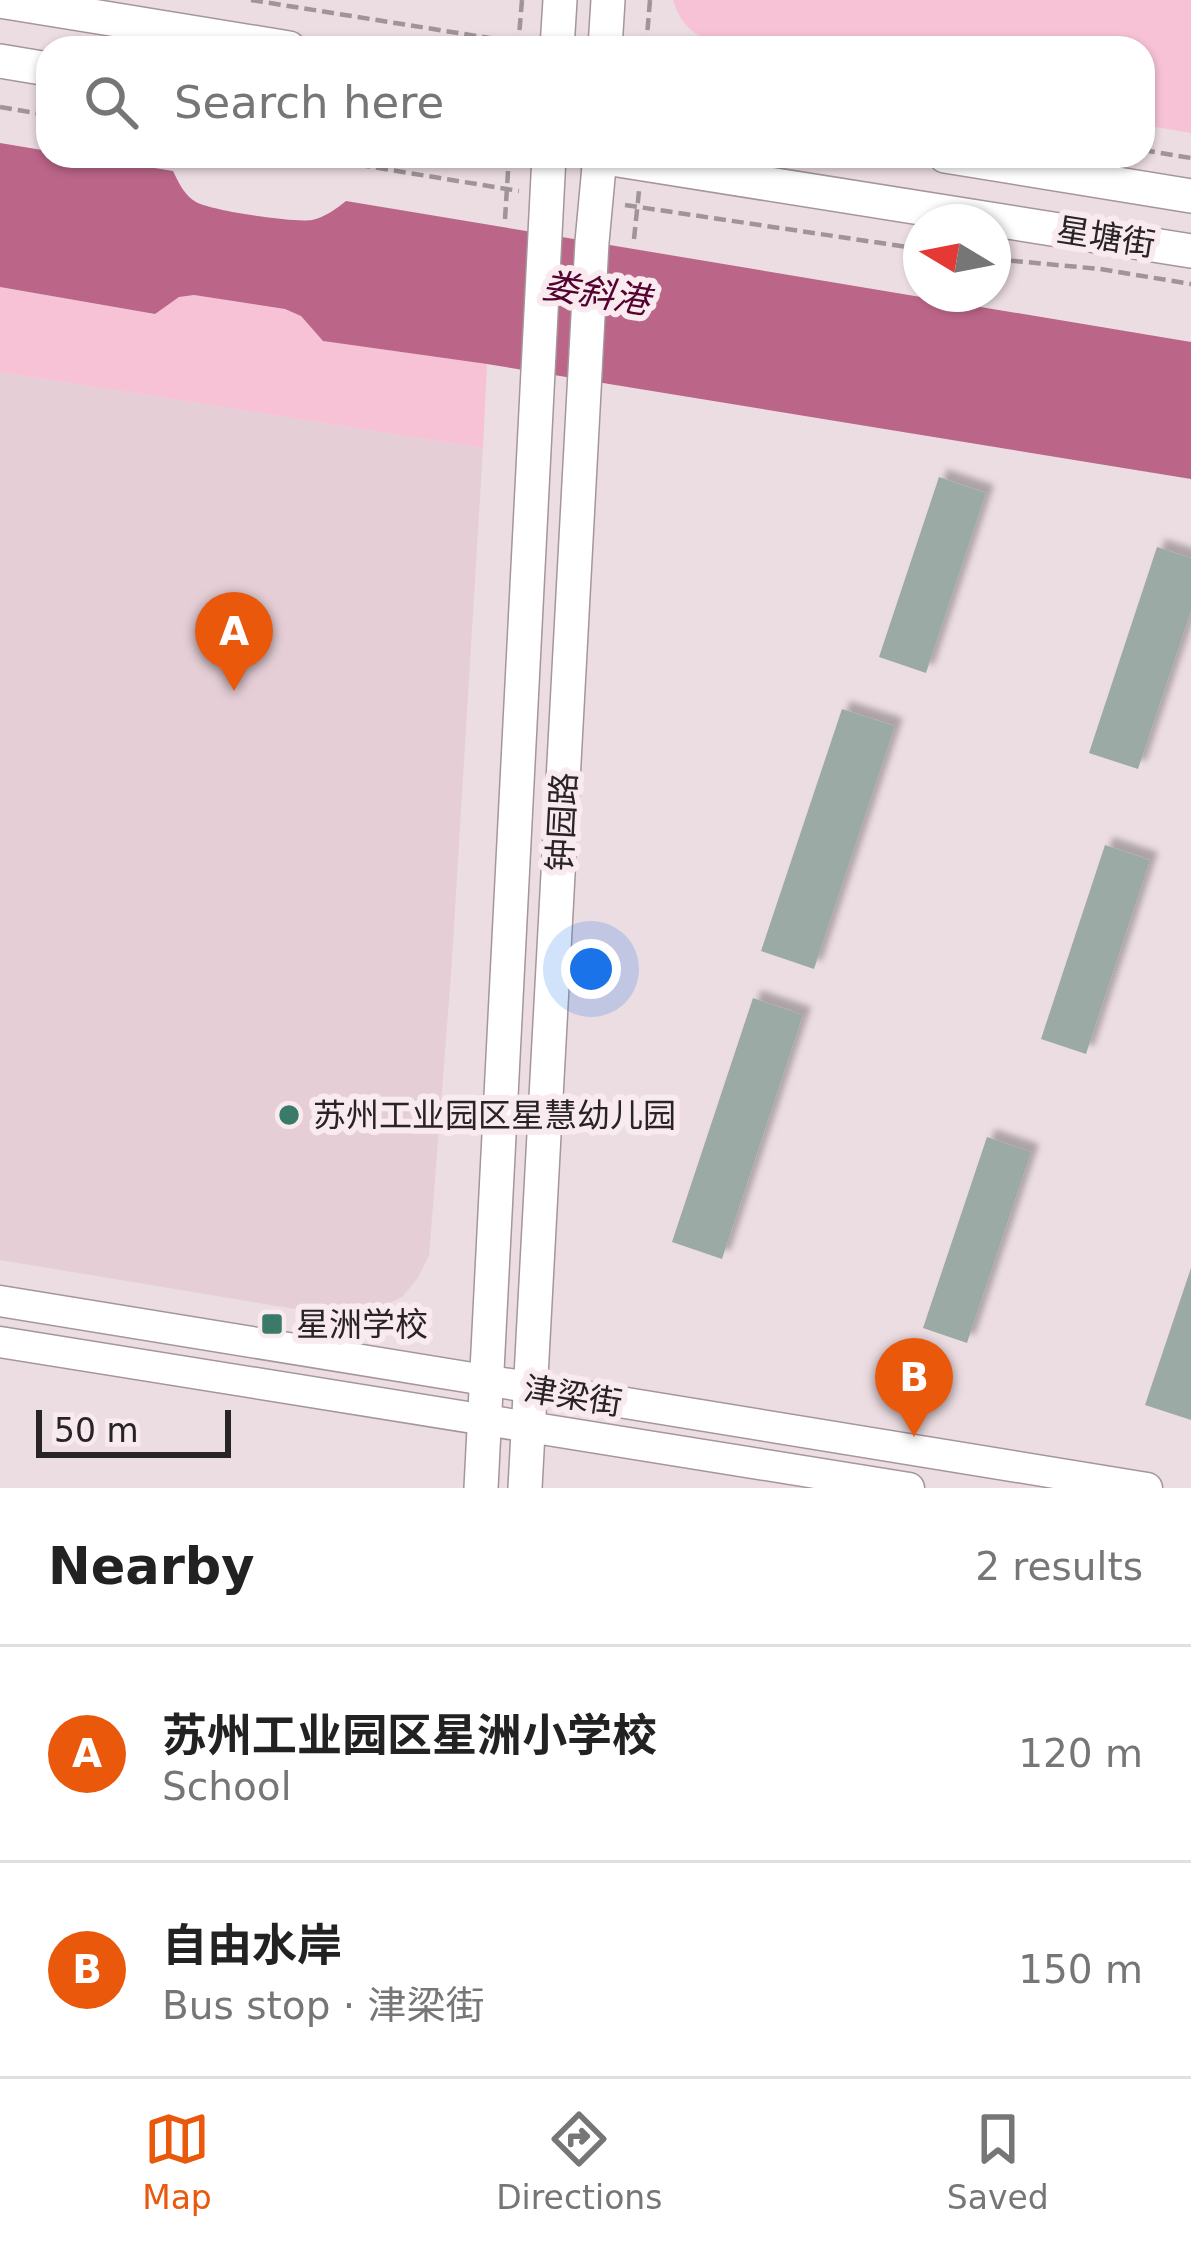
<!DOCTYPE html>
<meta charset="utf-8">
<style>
:root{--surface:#fff;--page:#f2f2f2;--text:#222;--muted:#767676;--line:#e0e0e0;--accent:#ea580c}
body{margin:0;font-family:"DejaVu Sans","Noto Sans SC",sans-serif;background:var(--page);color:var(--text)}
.compass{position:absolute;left:903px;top:204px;width:108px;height:108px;border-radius:50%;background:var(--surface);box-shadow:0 3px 9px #0004;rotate:280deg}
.scale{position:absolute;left:36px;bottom:30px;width:195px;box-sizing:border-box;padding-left:12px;border:6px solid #282325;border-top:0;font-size:33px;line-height:42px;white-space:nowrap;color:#282325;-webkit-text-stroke:9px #f9eaef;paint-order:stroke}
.you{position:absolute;left:591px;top:969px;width:42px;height:42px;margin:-30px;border:9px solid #fff;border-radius:50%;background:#1a73e8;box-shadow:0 0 0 18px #1a73e833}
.badge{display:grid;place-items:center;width:78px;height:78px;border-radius:50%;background:var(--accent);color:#fff;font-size:39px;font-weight:700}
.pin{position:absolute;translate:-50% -99px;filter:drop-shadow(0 3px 6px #0008)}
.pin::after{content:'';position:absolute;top:63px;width:42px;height:36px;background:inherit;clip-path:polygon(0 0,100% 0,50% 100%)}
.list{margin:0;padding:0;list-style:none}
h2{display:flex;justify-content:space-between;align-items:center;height:156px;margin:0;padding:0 48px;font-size:51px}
h2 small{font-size:39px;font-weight:400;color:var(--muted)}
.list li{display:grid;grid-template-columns:78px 1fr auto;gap:36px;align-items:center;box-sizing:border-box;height:216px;padding:0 48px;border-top:3px solid var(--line)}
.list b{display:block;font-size:45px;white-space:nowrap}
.list p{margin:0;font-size:39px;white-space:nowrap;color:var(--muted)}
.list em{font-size:39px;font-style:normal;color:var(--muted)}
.icon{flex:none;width:66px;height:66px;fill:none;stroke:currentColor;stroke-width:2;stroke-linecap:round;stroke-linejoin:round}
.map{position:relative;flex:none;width:1191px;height:1488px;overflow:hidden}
.search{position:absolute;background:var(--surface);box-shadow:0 3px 9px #0004;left:36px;right:36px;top:36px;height:132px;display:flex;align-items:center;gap:30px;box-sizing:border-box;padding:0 42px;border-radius:36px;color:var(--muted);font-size:45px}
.sheet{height:588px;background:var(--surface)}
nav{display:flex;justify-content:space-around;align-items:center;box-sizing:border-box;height:168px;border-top:3px solid var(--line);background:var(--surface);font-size:33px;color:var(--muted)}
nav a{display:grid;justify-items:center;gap:6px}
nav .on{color:var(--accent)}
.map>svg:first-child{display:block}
.built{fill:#e5ced6}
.green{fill:#f7c2d5}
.water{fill:#bb6589}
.building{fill:#9baaa5;filter:url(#shadow)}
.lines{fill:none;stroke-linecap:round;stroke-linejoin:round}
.secondary-casing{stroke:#a4969b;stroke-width:33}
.primary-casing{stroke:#a4969b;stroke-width:36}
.path{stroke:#9f9498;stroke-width:4.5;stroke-dasharray:12 6;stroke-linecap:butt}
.secondary{stroke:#fff;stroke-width:30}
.primary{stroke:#fff;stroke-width:33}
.poi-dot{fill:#3a7a69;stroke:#f9eaef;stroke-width:4.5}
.labels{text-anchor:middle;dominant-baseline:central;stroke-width:12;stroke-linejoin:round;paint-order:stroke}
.street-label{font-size:33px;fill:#282325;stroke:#f9eaef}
.poi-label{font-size:33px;fill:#282325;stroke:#f9eaef;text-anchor:start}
.water-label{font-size:36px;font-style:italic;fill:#54022f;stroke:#f9eaef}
</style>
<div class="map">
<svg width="1191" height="1488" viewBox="0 0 1191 1488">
<defs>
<filter id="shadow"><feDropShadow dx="8" dy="-8" stdDeviation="3" flood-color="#0004"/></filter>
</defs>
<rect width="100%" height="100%" fill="#ecdde2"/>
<path class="built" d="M 0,372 L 483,448 L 451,975 L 429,1256 L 417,1279 L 402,1297 L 382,1307 L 359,1315 L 331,1315 L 0,1260 Z"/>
<path class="green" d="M 673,0 L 1191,0 L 1191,133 L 1143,125 L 1143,48 L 750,48 C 713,43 685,40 673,0 Z
M 0,287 L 154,314 L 179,297 L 194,295 L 285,309 L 301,316 L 323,341 L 487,364 L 483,448 L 0,372 Z"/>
<path class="water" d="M 0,143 L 48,151 L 48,156 L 80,156 L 173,171 C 179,183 184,195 196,202 C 212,211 295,223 312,220 C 325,217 336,209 346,201 L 1191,342 L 1191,479 L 487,364 L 323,341 L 301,316 L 285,309 L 194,295 L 179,297 L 155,314 L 0,287 Z"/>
<path class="building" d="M 939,477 L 986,493 L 926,673 L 879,657 Z
M 1157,547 L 1191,558 L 1191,611 L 1138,769 L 1089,753 Z
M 842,709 L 895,726 L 814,969 L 761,951 Z
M 1105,845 L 1150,860 L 1086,1054 L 1041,1039 Z
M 753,998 L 803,1015 L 722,1259 L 672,1242 Z
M 987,1137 L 1031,1152 L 967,1343 L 923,1328 Z
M 1191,1268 L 1191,1420 L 1145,1405 Z"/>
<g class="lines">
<g class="secondary-casing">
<path id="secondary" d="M 0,1301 L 1147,1488
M 0,1342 L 909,1488"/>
</g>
<g class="primary-casing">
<path id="primary" d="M 0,1 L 289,48
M 557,48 L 560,0
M 605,48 L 608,0
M 0,61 L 48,69
M 593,156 L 1191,251
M 945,156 L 1191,196
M 481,1488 L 549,156
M 525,1488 L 592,242 L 600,156"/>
</g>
<path class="path" d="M 251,0 L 527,44
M 518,48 L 522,0
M 646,48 L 650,0
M 0,107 L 48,115
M 1143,150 L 1191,158
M 305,156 L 519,191
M 625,205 L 921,249
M 505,219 L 509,156
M 634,239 L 639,191
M 993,259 L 1100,269 L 1191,284"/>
<use href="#secondary" class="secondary"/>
<use href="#primary" class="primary"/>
</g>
<g class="poi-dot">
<circle cx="289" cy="1115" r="12"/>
<rect x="260" y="1312" width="24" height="24" rx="6"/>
</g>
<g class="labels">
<g class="street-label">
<text transform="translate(1106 237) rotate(9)">星塘街</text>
<text transform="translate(562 822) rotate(-87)">钟园路</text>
<text transform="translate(573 1396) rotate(9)">津梁街</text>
</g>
<g class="poi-label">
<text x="313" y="1115">苏州工业园区星慧幼儿园</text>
<text x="296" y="1324">星洲学校</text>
</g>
<g class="water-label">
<text transform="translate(596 293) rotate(9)">娄斜港</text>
</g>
</g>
</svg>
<svg class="compass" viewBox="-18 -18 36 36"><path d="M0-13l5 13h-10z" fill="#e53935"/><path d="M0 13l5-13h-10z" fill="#767676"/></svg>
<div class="scale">50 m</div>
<div class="you"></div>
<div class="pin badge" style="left:234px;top:691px">A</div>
<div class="pin badge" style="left:914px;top:1437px">B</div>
<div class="search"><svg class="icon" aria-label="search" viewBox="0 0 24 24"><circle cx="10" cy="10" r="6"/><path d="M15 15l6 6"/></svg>Search here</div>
</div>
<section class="sheet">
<h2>Nearby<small>2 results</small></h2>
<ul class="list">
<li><span class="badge">A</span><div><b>苏州工业园区星洲小学校</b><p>School</p></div><em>120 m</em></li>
<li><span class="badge">B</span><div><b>自由水岸</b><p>Bus stop · 津梁街</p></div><em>150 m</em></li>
</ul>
</section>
<nav>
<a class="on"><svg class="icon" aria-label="map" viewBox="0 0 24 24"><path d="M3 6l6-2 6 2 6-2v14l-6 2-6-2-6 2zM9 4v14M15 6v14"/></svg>Map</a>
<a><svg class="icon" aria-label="directions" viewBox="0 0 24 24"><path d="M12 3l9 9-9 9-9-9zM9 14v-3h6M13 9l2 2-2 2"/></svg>Directions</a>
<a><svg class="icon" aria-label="saved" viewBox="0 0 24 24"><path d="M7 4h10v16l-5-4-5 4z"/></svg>Saved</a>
</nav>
